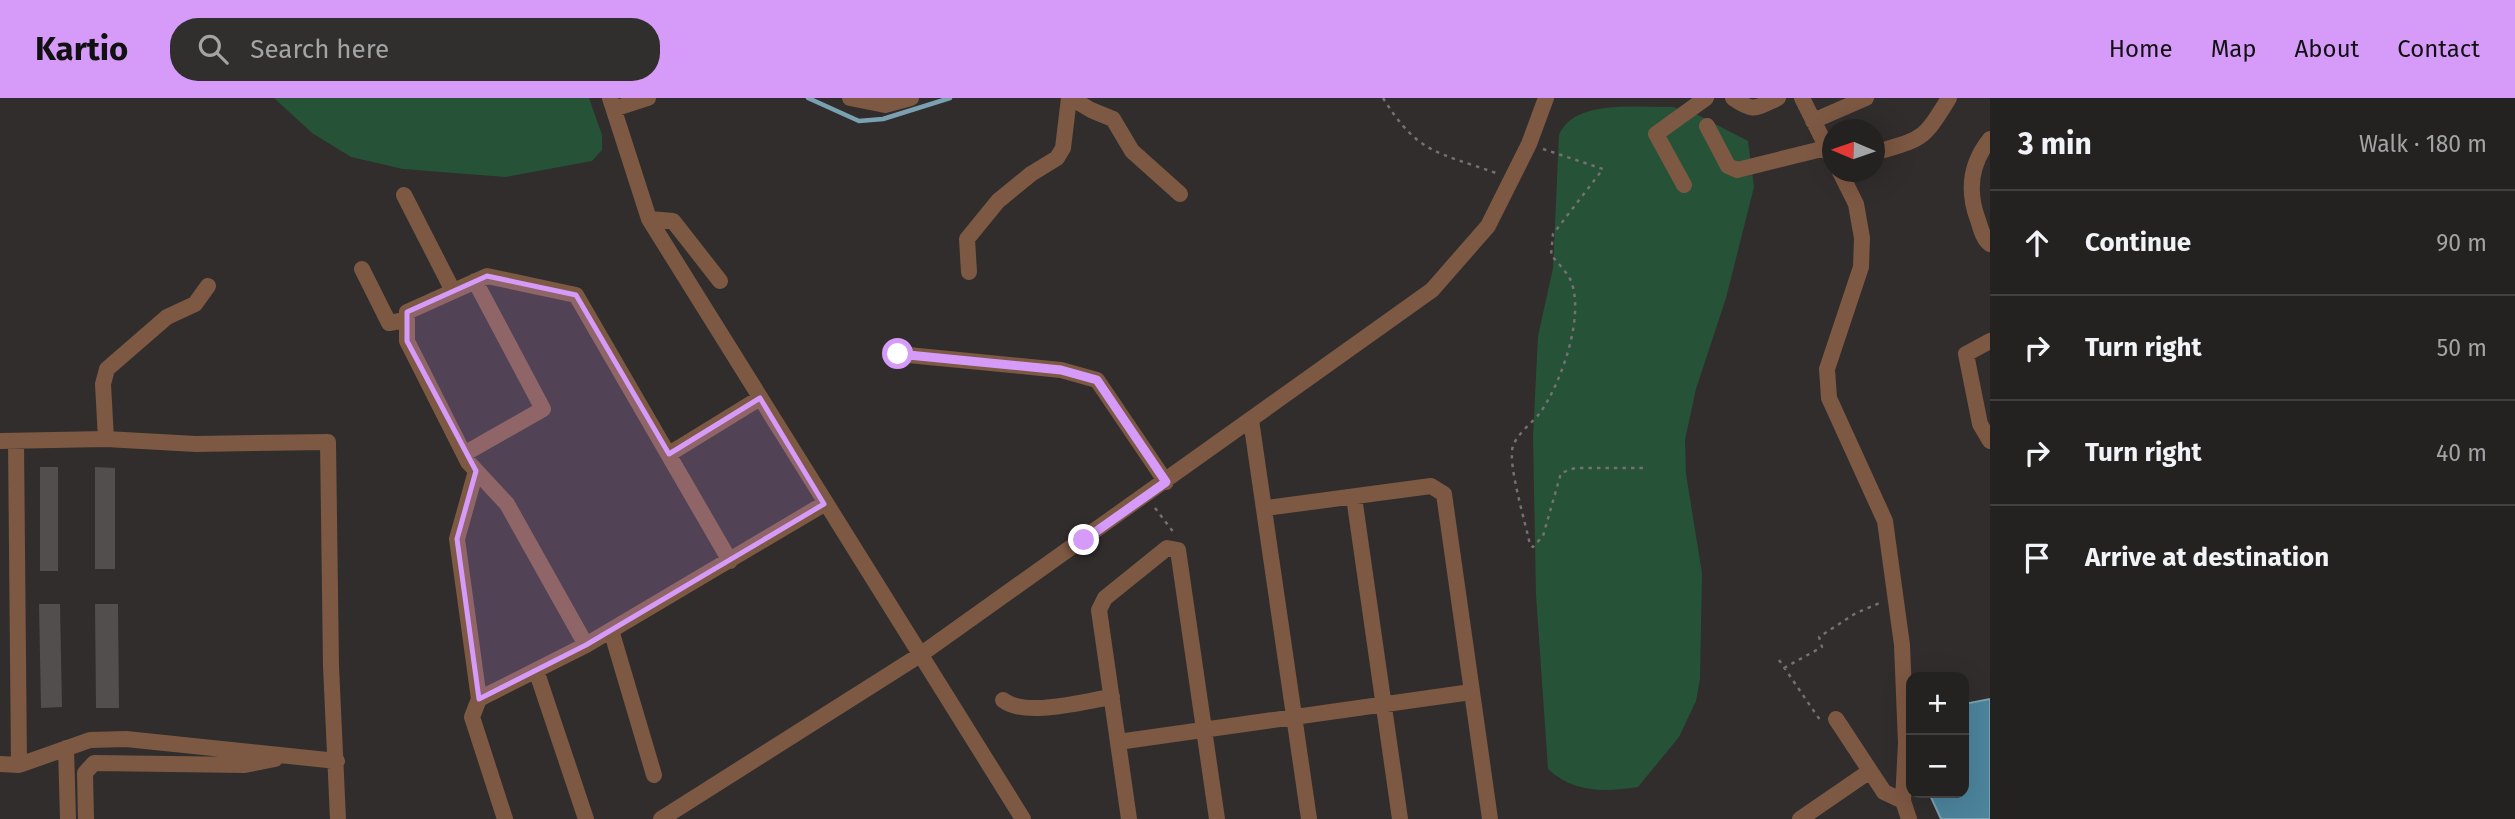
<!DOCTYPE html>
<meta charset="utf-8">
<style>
:root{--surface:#242221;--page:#302f2e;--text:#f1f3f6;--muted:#a3a4a5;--line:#413f3f;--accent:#d69bf9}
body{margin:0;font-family:"Fira Sans",sans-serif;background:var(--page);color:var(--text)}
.controls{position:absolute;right:21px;bottom:21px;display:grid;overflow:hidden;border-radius:14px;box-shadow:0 7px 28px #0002}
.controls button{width:63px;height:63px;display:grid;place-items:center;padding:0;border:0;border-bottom:2px solid var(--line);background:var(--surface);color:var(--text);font:35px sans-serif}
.compass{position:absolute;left:1822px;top:21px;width:63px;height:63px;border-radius:50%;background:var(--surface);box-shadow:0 7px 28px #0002;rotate:272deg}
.stop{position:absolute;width:21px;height:21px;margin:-16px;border:5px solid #d69bf9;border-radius:50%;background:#fff}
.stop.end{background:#d69bf9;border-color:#fff;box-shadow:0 2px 7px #0008}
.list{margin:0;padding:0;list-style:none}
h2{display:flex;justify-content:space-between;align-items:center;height:91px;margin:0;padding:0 28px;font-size:30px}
h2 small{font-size:23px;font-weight:400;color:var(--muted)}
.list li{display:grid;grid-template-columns:46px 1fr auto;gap:21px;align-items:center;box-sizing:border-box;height:105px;padding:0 28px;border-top:2px solid var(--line)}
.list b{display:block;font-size:26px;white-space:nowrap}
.list em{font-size:23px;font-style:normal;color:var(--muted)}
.icon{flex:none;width:38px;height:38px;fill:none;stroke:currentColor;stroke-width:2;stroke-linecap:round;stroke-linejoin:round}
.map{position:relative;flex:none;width:1990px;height:721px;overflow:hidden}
header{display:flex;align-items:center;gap:42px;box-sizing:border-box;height:98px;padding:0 35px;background:var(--accent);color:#111}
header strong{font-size:33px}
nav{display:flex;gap:38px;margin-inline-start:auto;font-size:24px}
.search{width:490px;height:63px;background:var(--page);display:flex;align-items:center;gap:18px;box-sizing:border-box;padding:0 24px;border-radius:28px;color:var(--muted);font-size:26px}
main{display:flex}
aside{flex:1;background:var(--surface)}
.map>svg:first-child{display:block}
.green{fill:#265237}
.water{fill:#4c849c;stroke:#7aa1b2;stroke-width:2}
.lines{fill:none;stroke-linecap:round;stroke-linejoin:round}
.stream{stroke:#7aa1b2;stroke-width:4.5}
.building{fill:#514e4d}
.path{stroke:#747171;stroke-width:2.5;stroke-dasharray:3.5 5;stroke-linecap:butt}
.minor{stroke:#7d5843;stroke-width:16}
.route{stroke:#d69bf9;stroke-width:9}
.marked{fill:#d69bf9;fill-opacity:0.2;stroke:#d69bf9;stroke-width:5;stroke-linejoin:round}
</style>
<header>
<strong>Kartio</strong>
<div class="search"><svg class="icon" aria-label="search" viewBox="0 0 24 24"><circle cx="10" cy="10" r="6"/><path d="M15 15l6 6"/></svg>Search here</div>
<nav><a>Home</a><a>Map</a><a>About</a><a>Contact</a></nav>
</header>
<main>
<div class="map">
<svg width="1990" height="721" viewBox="0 0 1990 721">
<rect width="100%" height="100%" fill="#302d2c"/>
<path class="green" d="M 274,0 L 589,0 L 602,37 L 602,52 L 592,63 L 505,79 L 403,71 L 351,59 L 312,35 Z
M 1673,9 L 1698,17 L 1748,43 L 1754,89 L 1726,200 L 1696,291 L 1685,342 L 1686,376 L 1702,475 L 1700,581 L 1696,603 L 1679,639 L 1638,689 C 1604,694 1574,695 1548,671 L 1536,497 L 1533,339 L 1538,238 L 1553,170 L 1559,37 C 1574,0 1640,10 1673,9 Z"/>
<path class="water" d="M 1990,601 L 1990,721 L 1941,721 L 1929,695 L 1964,695 L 1964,606 Z"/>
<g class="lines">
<path class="stream" d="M 808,0 L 859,23 L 883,21 L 950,0"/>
</g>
<path class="building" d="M 40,369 L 58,369 L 58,473 L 40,473 Z
M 95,369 L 115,370 L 115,471 L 95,471 Z
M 39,506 L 60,506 L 62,609 L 41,610 Z
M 95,506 L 118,506 L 119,610 L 96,610 Z"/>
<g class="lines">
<path class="path" d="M 1383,0 C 1418,56 1437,54 1496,75
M 1543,51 L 1603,71 L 1553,136 L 1551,157 C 1558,165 1567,174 1571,183 C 1585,219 1561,285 1540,315 C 1532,325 1517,336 1513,348 C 1507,365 1526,426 1530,447 L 1533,449 L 1543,438 L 1561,375 L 1575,370 L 1647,370
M 1155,410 L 1174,435
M 1779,562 L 1820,622
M 1784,570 L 1822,549 L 1819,539 L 1856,515 L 1882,504"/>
<path class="minor" d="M 610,0 L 649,121 L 1023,721
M 850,0 L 885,7 L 911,0
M 1071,0 L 1091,12 L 1113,21 L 1132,53 L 1180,96
M 1733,0 C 1754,15 1756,10 1778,0
M 1802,0 L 1832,60
M 614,11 L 648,0
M 1813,23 L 1866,0
M 1707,28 L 1728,68 L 1737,72 L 1826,50
M 1990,41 C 1970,66 1967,93 1978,122 C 1981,131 1983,141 1990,146
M 1874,55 C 1923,40 1922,44 1949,0
M 1840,74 L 1856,106 L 1862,140 L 1861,169 L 1827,271 L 1829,300 L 1885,423 L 1902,547 L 1906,645 L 1903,703 L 1909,721
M 1684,87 L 1656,36 L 1706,0
M 404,97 L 453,193
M 649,121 L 673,123 L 720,183
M 362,171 L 389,225 L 406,222
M 969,174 L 967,141 L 998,103 L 1031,76 L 1057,60 L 1063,50 L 1069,0
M 1990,243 L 1966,256 L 1980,326 L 1990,343
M 898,256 L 1061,272 L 1097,282 L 1166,384
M 1251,322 L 1309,721
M 106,341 L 103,286 L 107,271 L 167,219 L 195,206 L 208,188
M 0,343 L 106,341 L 196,346 L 328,344 L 331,568 L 338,721
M 16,343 L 19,667
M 464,356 L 543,311 L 475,183
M 669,356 L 760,300
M 476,373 L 457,441 L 479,601 L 472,619 L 505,721
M 1354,399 L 1400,721
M 1266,410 L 1431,388 L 1444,396 L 1490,721
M 611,532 L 654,677
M 586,547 L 507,406 L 468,364 L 407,243 L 407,214 L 487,178 L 576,197 L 730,463
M 536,572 L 586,721
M 479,601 L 586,547 L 824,406
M 1003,602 C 1025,620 1084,603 1112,599
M 1836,621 L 1884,694 L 1903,703
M 1118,644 L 1471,594
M 66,650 L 68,721
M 0,666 L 19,667 L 90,642 L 126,641 L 337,663
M 86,721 L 85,675 L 94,665 L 245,667 L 275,661
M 661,721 L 920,557 L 1432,192 L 1488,128 L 1529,46 L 1546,0
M 1129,721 L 1099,512 L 1105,500 L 1167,450 L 1178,452 L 1217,721
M 1800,721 L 1870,673"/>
</g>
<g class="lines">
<path class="route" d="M 898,256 L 1061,272 L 1097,282 L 1166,384 L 1084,442"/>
</g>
<path class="marked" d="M 487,178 L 576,197 L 669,356 L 760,300 L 824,406 L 586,547 L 479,601 L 457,441 L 476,373 L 407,243 L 407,214 Z"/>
</svg>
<div class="controls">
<button>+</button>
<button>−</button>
</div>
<svg class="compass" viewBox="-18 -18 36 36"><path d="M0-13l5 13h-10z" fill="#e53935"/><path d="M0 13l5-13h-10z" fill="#a3a4a5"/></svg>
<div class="stop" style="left:898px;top:256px"></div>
<div class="stop end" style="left:1084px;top:442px"></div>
</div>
<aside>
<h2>3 min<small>Walk · 180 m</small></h2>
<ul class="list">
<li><svg class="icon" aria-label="ahead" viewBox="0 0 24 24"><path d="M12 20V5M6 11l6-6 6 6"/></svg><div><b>Continue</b></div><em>90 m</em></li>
<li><svg class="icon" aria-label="right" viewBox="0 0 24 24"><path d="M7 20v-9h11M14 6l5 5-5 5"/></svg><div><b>Turn right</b></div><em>50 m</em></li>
<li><svg class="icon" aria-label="right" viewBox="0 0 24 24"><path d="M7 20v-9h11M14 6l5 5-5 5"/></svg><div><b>Turn right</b></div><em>40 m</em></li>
<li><svg class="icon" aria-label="arrive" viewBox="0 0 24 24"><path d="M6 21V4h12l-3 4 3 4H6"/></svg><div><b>Arrive at destination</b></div></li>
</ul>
</aside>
</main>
